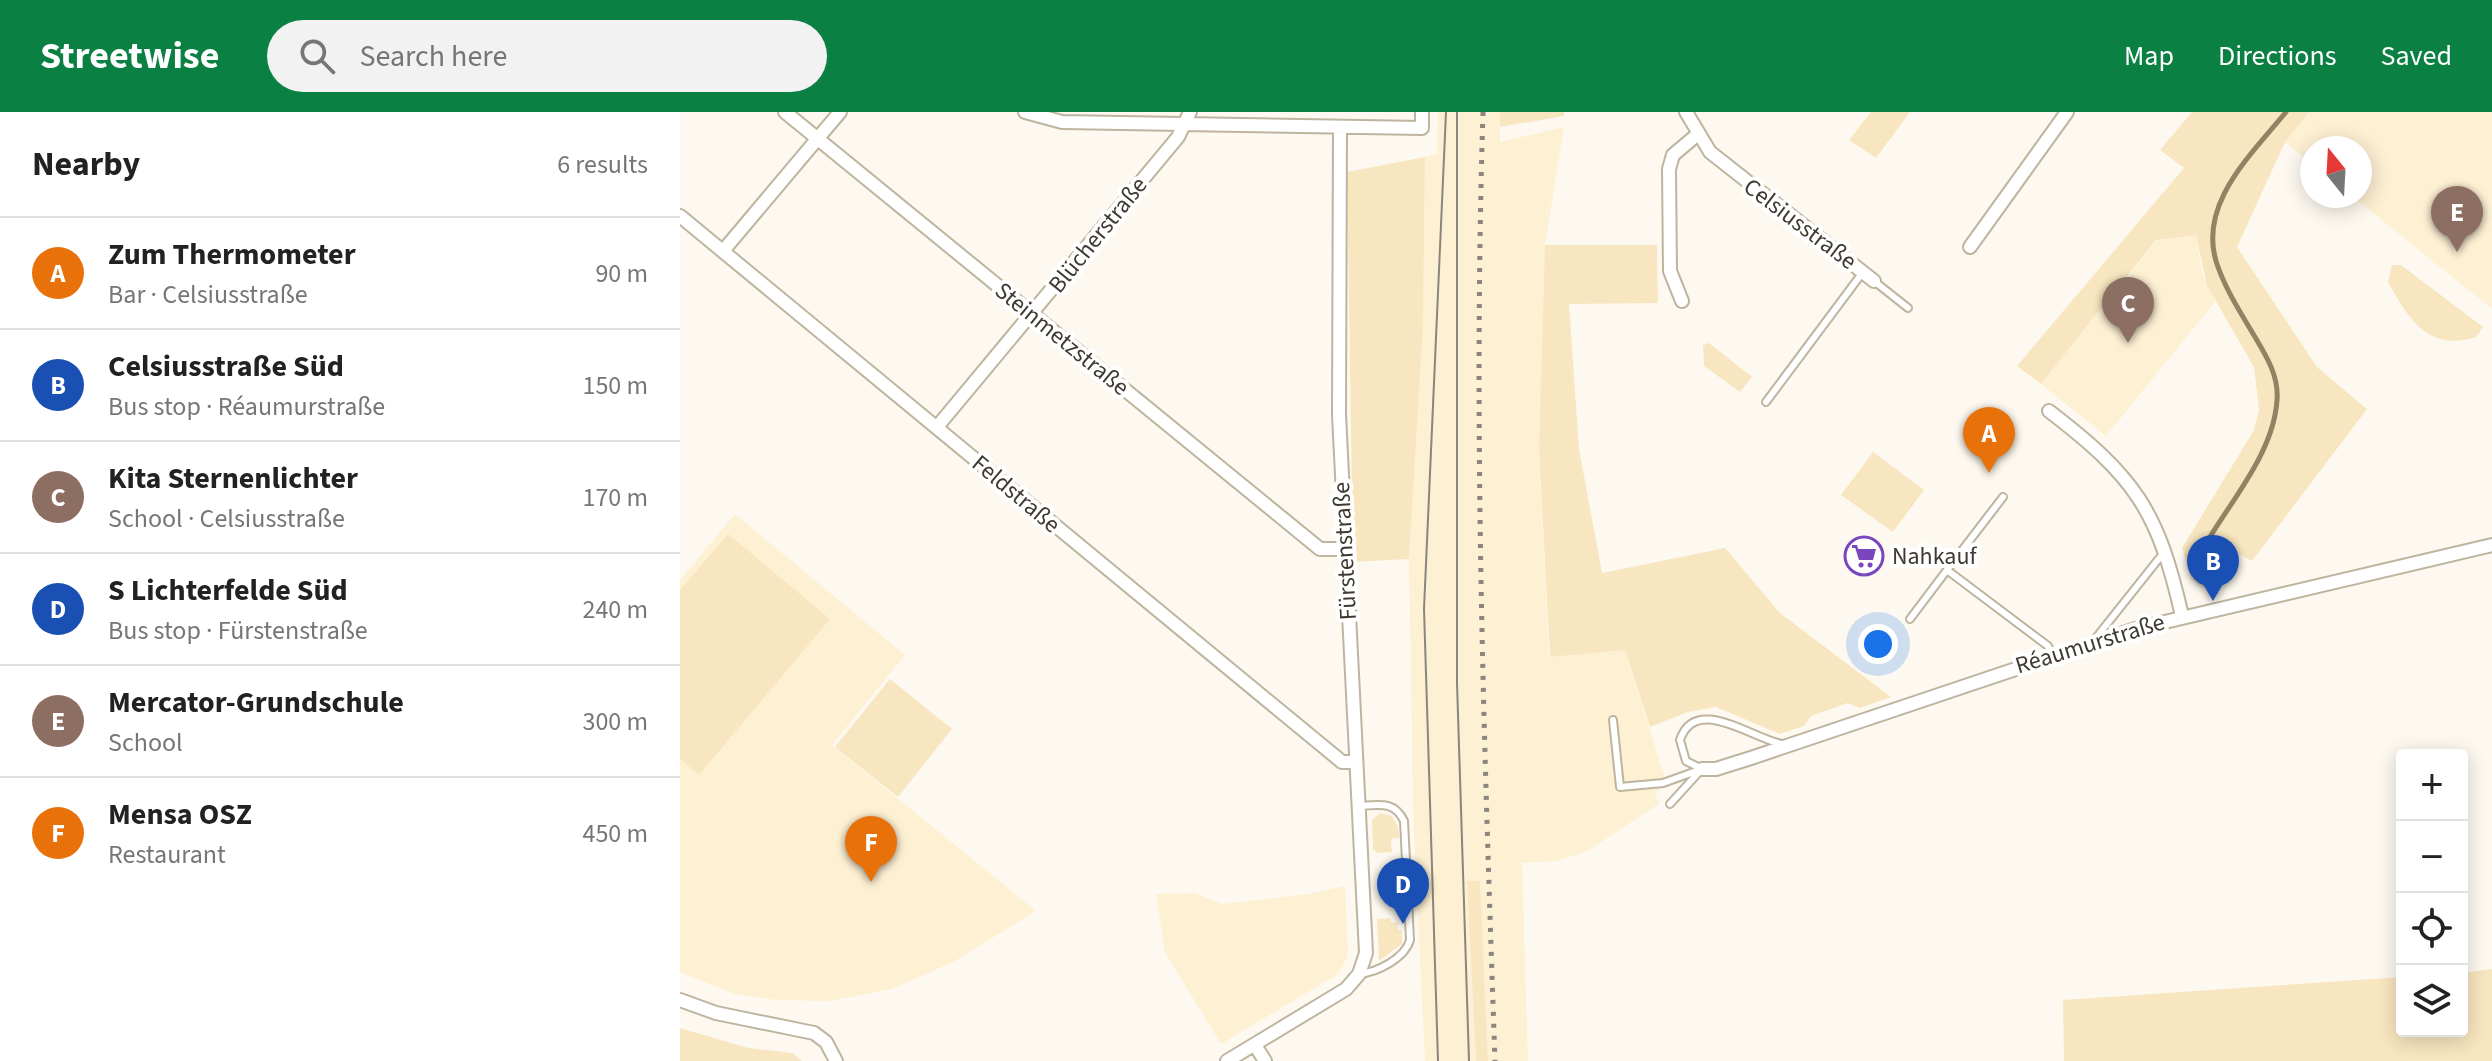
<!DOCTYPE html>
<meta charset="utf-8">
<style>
:root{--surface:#fff;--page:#f2f2f2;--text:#222;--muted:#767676;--line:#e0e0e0;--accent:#0b8043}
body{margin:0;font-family:"Source Sans 3",sans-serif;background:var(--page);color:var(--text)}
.controls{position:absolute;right:24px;bottom:24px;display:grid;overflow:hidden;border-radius:8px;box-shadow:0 4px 20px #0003}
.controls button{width:72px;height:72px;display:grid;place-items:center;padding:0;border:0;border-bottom:2px solid var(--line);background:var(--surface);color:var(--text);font:40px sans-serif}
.compass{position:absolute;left:1620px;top:24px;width:72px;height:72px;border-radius:50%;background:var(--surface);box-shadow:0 4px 20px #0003;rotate:342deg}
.you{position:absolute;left:1198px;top:532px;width:28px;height:28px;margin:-20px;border:6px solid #fff;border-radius:50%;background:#1a73e8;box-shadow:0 0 0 12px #1a73e833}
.badge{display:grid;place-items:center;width:52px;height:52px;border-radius:50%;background:var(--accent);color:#fff;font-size:26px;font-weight:700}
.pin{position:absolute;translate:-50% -66px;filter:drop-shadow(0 2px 4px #0008)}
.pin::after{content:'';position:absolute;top:42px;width:28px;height:24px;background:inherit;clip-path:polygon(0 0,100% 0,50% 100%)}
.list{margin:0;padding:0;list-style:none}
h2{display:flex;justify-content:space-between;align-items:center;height:104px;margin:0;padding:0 32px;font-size:34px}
h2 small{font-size:26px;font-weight:400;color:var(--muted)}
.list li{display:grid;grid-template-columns:52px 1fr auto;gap:24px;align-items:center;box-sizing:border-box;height:112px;padding:0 32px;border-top:2px solid var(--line)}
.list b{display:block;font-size:30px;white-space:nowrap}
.list p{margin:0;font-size:26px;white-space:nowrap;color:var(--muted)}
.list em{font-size:26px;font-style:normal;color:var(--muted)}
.icon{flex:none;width:44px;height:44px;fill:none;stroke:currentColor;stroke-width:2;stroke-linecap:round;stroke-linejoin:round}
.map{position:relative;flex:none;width:1812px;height:949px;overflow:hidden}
header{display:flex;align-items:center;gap:48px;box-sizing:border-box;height:112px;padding:0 40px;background:var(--accent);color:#fff}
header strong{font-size:38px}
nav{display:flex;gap:44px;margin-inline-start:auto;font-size:28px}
.search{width:560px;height:72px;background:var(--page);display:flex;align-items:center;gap:20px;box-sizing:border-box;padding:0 28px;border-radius:44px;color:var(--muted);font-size:30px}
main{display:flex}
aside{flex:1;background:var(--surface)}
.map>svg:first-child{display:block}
.built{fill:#fef0d3}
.green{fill:#f8e6c0}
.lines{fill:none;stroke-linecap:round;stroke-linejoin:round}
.stream{stroke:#928363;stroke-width:5}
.lane-casing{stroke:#beb49f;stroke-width:10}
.street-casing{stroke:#beb49f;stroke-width:16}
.lane{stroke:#fff;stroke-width:6}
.street{stroke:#fff;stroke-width:12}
.tram{stroke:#8a867d;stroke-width:2}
.rail{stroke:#8a867d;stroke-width:5;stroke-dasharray:4 8;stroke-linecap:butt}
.labels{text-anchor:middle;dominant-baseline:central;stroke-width:8;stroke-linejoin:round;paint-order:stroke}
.street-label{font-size:24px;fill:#3e3a31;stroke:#fff}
.poi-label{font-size:24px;fill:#3e3a31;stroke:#fff;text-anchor:start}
</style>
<header>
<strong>Streetwise</strong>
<div class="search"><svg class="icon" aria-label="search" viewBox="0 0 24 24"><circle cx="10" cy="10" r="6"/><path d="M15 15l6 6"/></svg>Search here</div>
<nav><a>Map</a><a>Directions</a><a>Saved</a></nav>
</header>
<main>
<aside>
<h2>Nearby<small>6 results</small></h2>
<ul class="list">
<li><span class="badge" style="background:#e8710a">A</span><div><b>Zum Thermometer</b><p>Bar · Celsiusstraße</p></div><em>90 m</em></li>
<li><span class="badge" style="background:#1a4fb4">B</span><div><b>Celsiusstraße Süd</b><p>Bus stop · Réaumurstraße</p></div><em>150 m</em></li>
<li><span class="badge" style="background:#8d6e63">C</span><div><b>Kita Sternenlichter</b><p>School · Celsiusstraße</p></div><em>170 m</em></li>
<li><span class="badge" style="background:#1a4fb4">D</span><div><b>S Lichterfelde Süd</b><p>Bus stop · Fürstenstraße</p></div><em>240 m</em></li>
<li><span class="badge" style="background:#8d6e63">E</span><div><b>Mercator-Grundschule</b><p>School</p></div><em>300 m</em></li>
<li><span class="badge" style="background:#e8710a">F</span><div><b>Mensa OSZ</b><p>Restaurant</p></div><em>450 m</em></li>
</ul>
</aside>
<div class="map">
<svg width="1812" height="949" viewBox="0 0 1812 949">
<rect width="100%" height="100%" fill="#fdf9f0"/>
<path class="built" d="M 758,0 L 820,0 L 820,30 L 884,15 L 865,133 L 859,336 L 869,545 L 945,538 L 987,673 L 975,681 L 979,692 L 906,740 L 876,749 L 842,751 L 848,949 L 808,949 L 800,769 L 787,769 L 796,949 L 745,949 L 733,697 L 729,447 L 743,213 L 745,45 L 757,42 Z
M 1629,0 L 1812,0 L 1812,197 L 1672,84 L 1680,84 L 1680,36 L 1632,36 L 1632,52 L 1605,30 Z
M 1516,123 L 1522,161 L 1535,190 L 1426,324 L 1361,272 L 1477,128 Z
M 55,402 L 225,543 L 152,633 L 356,799 L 275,849 L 212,877 L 149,889 L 97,888 L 54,882 L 0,860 L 0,468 Z
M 665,774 L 668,844 L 658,862 L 541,932 L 485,840 L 476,782 L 515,781 L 543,792 L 629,782 Z"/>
<path class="green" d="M 820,0 L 884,0 L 884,4 L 820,15 Z
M 1191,0 L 1230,0 L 1196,46 L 1169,28 Z
M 1512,0 L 1629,0 L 1605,30 L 1557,135 L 1637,255 L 1687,297 L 1572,449 L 1550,437 L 1531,474 L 1523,476 L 1511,467 L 1502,436 L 1574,318 L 1579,298 L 1574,255 L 1527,174 L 1516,123 L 1476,128 L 1361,272 L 1337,254 L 1504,56 L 1480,38 Z
M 745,45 L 743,213 L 729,447 L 673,450 L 667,60 Z
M 865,133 L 977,133 L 978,191 L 889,192 L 899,337 L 922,461 L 1045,436 L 1100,501 L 1211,585 L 1180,596 L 1168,591 L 1131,604 L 1124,614 L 1100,622 L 1036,595 L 1008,600 L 970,615 L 945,538 L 870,545 L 859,336 Z
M 1712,153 L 1721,153 L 1803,215 L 1796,225 C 1749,240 1729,208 1708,170 Z
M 1029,231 L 1072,265 L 1060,280 L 1024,254 L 1023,233 Z
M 1193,340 L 1244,378 L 1213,420 L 1161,383 Z
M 48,422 L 150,507 L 19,663 L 0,647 L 0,478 Z
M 210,567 L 272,617 L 218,685 L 155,635 Z
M 700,701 L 712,704 L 718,715 L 719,726 L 711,727 L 712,740 L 697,741 L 693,737 L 692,708 Z
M 787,769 L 800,769 L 808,949 L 796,949 Z
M 710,806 L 711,810 L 717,811 L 718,818 L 722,818 L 722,832 L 699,849 L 697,807 Z
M 1812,857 L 1812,949 L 1384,949 L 1383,888 L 1722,865 L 1722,919 L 1782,919 L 1782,861 Z
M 0,916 L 68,936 L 113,941 L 122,949 L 0,949 Z"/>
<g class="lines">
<path class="stream" d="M 1530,425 C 1555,384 1594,338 1597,288 C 1599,265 1587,245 1575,225 C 1562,203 1547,180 1538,155 C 1515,94 1571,43 1606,0"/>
<g class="lane-casing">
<path id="lane" d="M 1194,169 L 1228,196
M 1086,290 L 1183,160
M 1267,458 L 1323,385
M 1230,507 L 1267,458 L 1368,534 L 1372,543
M 1415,527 L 1485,439
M 933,608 L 940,675 L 983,671 L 1022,657
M 1022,657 L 1006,649 L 1000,628 C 1015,582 1073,627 1102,632
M 990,692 L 1020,659
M 678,694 C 699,693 714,688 724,709 L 730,828 C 725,846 698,860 679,862"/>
</g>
<g class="street-casing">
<path id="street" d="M 105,0 L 640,437 L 665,437
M 345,0 L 382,10 L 742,16 L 742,0
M 1006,0 L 1030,40 L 1194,169
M 0,104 L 662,650 L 676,650
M 1290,135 L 1387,0
M 43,139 L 160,0
M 1002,189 L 990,159 L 989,57 L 993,43 L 1018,22
M 1369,299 C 1455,365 1478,398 1502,504
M 257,315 L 498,25 L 510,0
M 1022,657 L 1036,657 L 1071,646 L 1455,517 L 1812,433
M 0,888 L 36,901 L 134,921 L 146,930 L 156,949
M 575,933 L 585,949
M 547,949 L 666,877 L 679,862 L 686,841 L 659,303 L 660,16"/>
</g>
<use href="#lane" class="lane"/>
<use href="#street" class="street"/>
<path class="tram" d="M 777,0 L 777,571 L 789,949
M 758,949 L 744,497 L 766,0"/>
<path class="rail" d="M 803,0 C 793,316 804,633 815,949"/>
</g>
<defs>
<g id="supermarket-ring" transform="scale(2)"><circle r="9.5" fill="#fff" stroke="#7946be" stroke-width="1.5"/><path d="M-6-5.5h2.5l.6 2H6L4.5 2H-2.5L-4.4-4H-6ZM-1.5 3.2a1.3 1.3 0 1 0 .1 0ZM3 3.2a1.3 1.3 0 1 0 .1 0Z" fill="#7946be"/></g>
</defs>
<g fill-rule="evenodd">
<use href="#supermarket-ring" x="1184" y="444"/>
</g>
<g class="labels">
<g class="street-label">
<text transform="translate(1120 112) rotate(37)">Celsiusstraße</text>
<text transform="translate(418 123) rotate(-51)">Blücherstraße</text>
<text transform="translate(382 227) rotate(39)">Steinmetzstraße</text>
<text transform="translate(336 382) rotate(40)">Feldstraße</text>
<text transform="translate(665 439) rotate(-93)">Fürstenstraße</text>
<text transform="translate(1410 532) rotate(-17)">Réaumurstraße</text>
</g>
<g class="poi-label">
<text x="1212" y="444">Nahkauf</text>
</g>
</g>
</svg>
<div class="controls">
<button>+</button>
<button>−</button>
<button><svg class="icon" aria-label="locate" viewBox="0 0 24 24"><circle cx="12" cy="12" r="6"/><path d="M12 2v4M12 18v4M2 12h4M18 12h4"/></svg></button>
<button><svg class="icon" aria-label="layers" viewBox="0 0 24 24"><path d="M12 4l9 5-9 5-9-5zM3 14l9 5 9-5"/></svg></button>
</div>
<svg class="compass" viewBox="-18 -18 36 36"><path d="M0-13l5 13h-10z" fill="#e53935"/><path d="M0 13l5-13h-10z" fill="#767676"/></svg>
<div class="you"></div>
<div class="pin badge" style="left:1309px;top:361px;background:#e8710a">A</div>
<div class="pin badge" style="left:1533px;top:489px;background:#1a4fb4">B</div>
<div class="pin badge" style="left:1448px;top:231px;background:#8d6e63">C</div>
<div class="pin badge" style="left:723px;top:812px;background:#1a4fb4">D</div>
<div class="pin badge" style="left:1777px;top:140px;background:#8d6e63">E</div>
<div class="pin badge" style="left:191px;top:770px;background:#e8710a">F</div>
</div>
</main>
